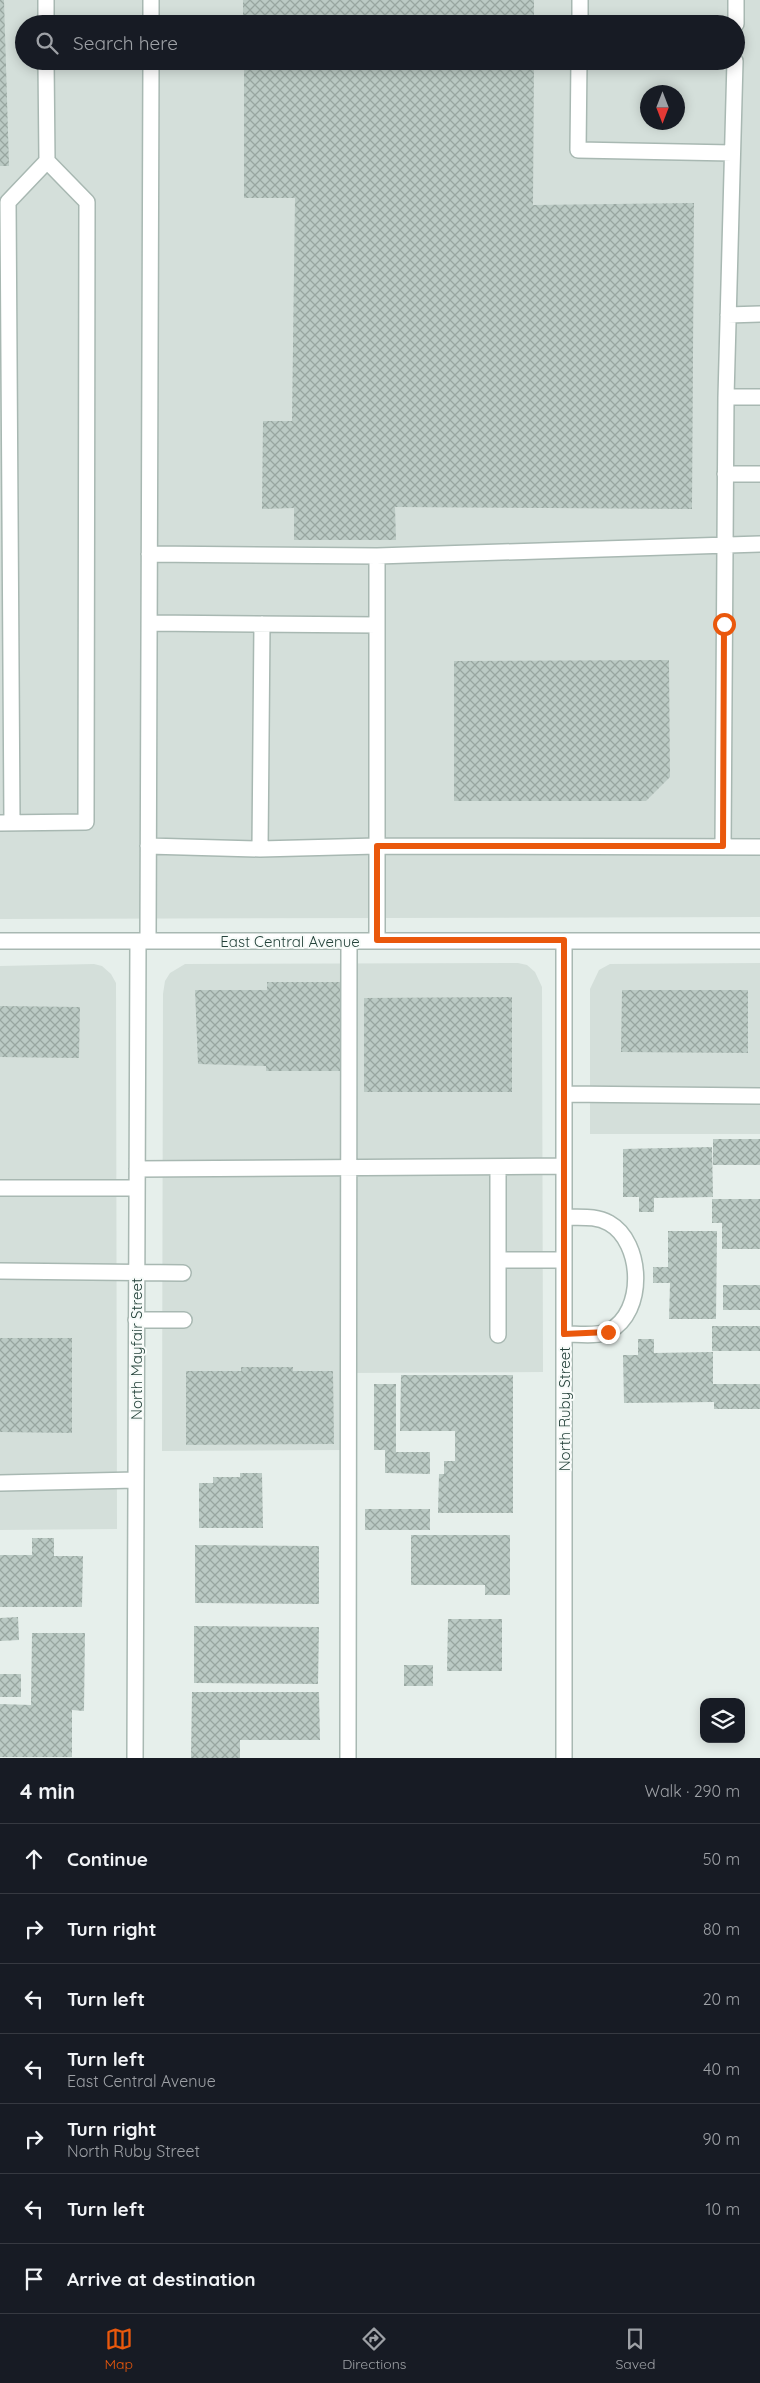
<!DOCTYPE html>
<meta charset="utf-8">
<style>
:root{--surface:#171b24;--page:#242831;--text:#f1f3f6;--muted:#9ea1a6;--line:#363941;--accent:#ea580c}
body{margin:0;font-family:Quicksand,sans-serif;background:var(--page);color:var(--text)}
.controls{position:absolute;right:15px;bottom:15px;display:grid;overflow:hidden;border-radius:10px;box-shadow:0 2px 12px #0003}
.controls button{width:45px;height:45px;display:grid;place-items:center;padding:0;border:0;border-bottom:1px solid var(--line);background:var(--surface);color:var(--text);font:25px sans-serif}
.compass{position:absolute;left:640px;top:85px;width:45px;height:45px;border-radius:50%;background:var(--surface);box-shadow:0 2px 12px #0003;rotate:180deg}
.stop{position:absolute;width:15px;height:15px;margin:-11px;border:4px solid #ea580c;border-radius:50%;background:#fff}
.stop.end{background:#ea580c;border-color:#fff;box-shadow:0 1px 5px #0008}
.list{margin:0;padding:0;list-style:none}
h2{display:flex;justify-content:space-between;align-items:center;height:65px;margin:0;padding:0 20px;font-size:21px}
h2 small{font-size:16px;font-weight:400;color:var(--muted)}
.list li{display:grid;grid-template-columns:32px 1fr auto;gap:15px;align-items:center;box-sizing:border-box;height:70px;padding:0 20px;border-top:1px solid var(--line)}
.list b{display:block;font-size:19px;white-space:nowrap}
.list p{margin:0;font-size:16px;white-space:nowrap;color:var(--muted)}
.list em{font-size:16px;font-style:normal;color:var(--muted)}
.icon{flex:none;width:28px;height:28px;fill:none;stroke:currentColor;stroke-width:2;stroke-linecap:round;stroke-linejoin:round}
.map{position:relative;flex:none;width:760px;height:1758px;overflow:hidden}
.search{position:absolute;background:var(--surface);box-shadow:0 2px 12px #0003;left:15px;right:15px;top:15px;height:55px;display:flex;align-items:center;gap:12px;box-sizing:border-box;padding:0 18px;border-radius:28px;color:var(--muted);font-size:19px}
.sheet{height:555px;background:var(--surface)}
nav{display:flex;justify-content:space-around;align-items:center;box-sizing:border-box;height:70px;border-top:1px solid var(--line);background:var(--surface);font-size:14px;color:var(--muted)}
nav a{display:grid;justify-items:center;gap:2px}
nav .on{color:var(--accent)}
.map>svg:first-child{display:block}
.built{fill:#d4dfda;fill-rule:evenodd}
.building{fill:url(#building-cross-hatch)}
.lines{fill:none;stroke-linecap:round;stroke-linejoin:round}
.minor-casing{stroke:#a8b8b2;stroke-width:18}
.minor{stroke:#fff;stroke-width:15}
.route{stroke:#ea580c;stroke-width:6}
.labels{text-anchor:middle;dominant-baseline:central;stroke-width:4;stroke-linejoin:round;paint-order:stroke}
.street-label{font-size:15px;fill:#24423a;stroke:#f7fbf9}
</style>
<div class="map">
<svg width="760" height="1758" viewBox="0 0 760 1758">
<defs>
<pattern id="building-cross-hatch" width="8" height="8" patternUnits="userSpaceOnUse" patternTransform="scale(1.25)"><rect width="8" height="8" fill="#bbcac4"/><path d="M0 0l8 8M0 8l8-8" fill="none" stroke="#98a6a0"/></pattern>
</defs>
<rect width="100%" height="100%" fill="#e6efeb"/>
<path class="built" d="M 0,0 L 760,0 L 760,917 L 0,919 ZM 24,24 L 736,24 L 736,61 L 24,61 ZM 648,92 L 678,92 L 678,122 L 648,122 Z
M 518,963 L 527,965 L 535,972 L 542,987 L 543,1372 L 345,1373 L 345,1450 L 162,1451 L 163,994 L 165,981 L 170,973 L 185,964 Z
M 760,963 L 760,1134 L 590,1134 L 590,989 L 599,970 L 610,964 Z
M 94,964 L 102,966 L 111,974 L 116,983 L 117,1529 L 0,1530 L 0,966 Z"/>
<path class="building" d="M 0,0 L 4,0 L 9,166 L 0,166 Z
M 243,0 L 534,0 L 534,24 L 243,24 Z
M 244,61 L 534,61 L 533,205 L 694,203 L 692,509 L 395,507 L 396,540 L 294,540 L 294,508 L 262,509 L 263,421 L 292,421 L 295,198 L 244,198 Z
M 669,660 L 670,777 L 646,801 L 454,801 L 454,661 Z
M 267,982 L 340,982 L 340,1071 L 266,1071 L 266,1066 L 198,1064 L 195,990 L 267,990 Z
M 622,990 L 748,990 L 748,1053 L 621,1052 Z
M 512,997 L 512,1092 L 364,1092 L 364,998 Z
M 0,1006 L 80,1007 L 79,1058 L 0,1057 Z
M 713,1139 L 760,1139 L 760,1165 L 713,1165 Z
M 712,1147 L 713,1197 L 654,1198 L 654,1212 L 639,1212 L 639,1197 L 623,1197 L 623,1149 Z
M 712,1199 L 760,1199 L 760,1249 L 722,1249 L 722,1223 L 712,1223 Z
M 668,1231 L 717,1231 L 716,1319 L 669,1319 L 670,1283 L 653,1283 L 653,1267 L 668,1267 Z
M 723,1285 L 760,1285 L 760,1310 L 723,1310 Z
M 712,1326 L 760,1326 L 760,1351 L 712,1351 Z
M 0,1338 L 72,1338 L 72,1433 L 0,1432 Z
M 638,1339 L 654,1339 L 654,1353 L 713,1352 L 713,1384 L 760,1384 L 760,1409 L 714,1409 L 714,1402 L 624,1403 L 623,1355 L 638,1355 Z
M 241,1367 L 293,1367 L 293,1371 L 333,1371 L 334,1444 L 186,1445 L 186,1371 L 241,1371 Z
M 401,1375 L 513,1375 L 513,1513 L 438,1513 L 439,1474 L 444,1474 L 444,1461 L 455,1461 L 455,1431 L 400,1431 Z
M 374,1384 L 396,1384 L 396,1452 L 430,1452 L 430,1474 L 385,1473 L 385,1450 L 374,1450 Z
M 240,1473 L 262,1473 L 263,1528 L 199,1528 L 199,1483 L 213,1483 L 213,1477 L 240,1477 Z
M 365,1509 L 430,1509 L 430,1530 L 365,1530 Z
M 411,1535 L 510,1535 L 510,1595 L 485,1595 L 485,1585 L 411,1585 Z
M 32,1538 L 54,1538 L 54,1556 L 83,1556 L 82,1607 L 0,1607 L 0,1555 L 32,1555 Z
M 195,1545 L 319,1546 L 319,1604 L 195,1603 Z
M 18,1617 L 19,1640 L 0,1641 L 0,1618 Z
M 448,1619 L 502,1619 L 502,1671 L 447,1671 Z
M 194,1626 L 319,1627 L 318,1684 L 194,1683 Z
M 32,1633 L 85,1633 L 84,1711 L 72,1710 L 72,1757 L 0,1757 L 0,1704 L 31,1705 Z
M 404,1665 L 433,1665 L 433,1686 L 404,1686 Z
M 0,1674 L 21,1674 L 21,1697 L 0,1697 Z
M 192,1692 L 319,1692 L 320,1740 L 240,1740 L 240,1758 L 191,1758 Z"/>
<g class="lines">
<g class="minor-casing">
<path id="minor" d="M 46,0 L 46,24
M 151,24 L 151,0
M 580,24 L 580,0
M 736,24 L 736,0
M 579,61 L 578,150 L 732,153
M 728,315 L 760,314
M 726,397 L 760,397
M 725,474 L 760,474
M 149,554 L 377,556 L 760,544
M 377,556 L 377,941
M 149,623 L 377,625
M 0,823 L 86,822 L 87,202 L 47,161
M 12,823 L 8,202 L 47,161 L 46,61
M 148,846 L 260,849 L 377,846 L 760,847
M 723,846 L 726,397 L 735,61
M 260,849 L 262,624
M 0,941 L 760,941
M 148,941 L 151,61
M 564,1094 L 760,1096
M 137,1169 L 564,1166
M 0,1188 L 137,1188
M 564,1217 C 579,1218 595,1215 609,1223 C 643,1242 646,1312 609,1331 C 597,1337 578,1334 564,1334
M 498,1260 L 564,1260
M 0,1271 L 183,1273
M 136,1320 L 184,1320
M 498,1335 L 498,1167
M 0,1483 L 136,1480
M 135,1758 L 138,941
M 348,1758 L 349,941
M 564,1758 L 564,941"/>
</g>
<use href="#minor" class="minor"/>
</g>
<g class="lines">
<path class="route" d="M 608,1332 L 564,1334 L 564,940 L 377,940 L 377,846 L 723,846 L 724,624"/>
</g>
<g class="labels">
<g class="street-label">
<text x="290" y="941">East Central Avenue</text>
<text transform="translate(136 1349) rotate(-90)">North Mayfair Street</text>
<text transform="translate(564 1409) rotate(-90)">North Ruby Street</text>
</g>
</g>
</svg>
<div class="controls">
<button><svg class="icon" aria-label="layers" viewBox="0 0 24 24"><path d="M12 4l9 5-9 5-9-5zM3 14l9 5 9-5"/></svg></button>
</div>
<svg class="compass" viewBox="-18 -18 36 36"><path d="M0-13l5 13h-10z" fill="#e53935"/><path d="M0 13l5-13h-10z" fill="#9ea1a6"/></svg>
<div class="stop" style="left:724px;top:624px"></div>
<div class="stop end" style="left:608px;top:1332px"></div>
<div class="search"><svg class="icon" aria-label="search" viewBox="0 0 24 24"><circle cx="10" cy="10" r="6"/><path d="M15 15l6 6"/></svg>Search here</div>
</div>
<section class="sheet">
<h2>4 min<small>Walk · 290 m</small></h2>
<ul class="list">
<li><svg class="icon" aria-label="ahead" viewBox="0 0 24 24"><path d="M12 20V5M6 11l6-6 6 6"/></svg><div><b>Continue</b></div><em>50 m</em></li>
<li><svg class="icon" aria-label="right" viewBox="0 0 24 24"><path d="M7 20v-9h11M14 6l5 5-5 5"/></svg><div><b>Turn right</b></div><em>80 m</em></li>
<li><svg class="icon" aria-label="left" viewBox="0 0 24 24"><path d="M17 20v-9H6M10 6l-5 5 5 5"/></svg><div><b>Turn left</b></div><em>20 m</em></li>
<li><svg class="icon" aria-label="left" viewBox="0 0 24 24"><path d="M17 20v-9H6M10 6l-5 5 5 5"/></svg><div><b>Turn left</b><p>East Central Avenue</p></div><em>40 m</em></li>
<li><svg class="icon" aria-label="right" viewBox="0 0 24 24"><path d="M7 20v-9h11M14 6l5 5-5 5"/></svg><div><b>Turn right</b><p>North Ruby Street</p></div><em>90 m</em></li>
<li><svg class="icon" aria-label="left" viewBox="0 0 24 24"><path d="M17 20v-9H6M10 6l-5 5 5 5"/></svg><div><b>Turn left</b></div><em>10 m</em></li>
<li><svg class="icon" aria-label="arrive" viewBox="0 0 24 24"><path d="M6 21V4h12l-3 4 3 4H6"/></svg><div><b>Arrive at destination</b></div></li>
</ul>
</section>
<nav>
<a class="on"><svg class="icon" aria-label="map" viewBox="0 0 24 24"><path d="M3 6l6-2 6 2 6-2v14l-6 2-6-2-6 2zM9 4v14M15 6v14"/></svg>Map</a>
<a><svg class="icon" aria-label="directions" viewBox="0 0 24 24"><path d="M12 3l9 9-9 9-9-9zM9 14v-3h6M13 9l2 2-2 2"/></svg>Directions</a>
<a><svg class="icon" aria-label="saved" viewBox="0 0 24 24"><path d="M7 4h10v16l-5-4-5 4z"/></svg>Saved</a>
</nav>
